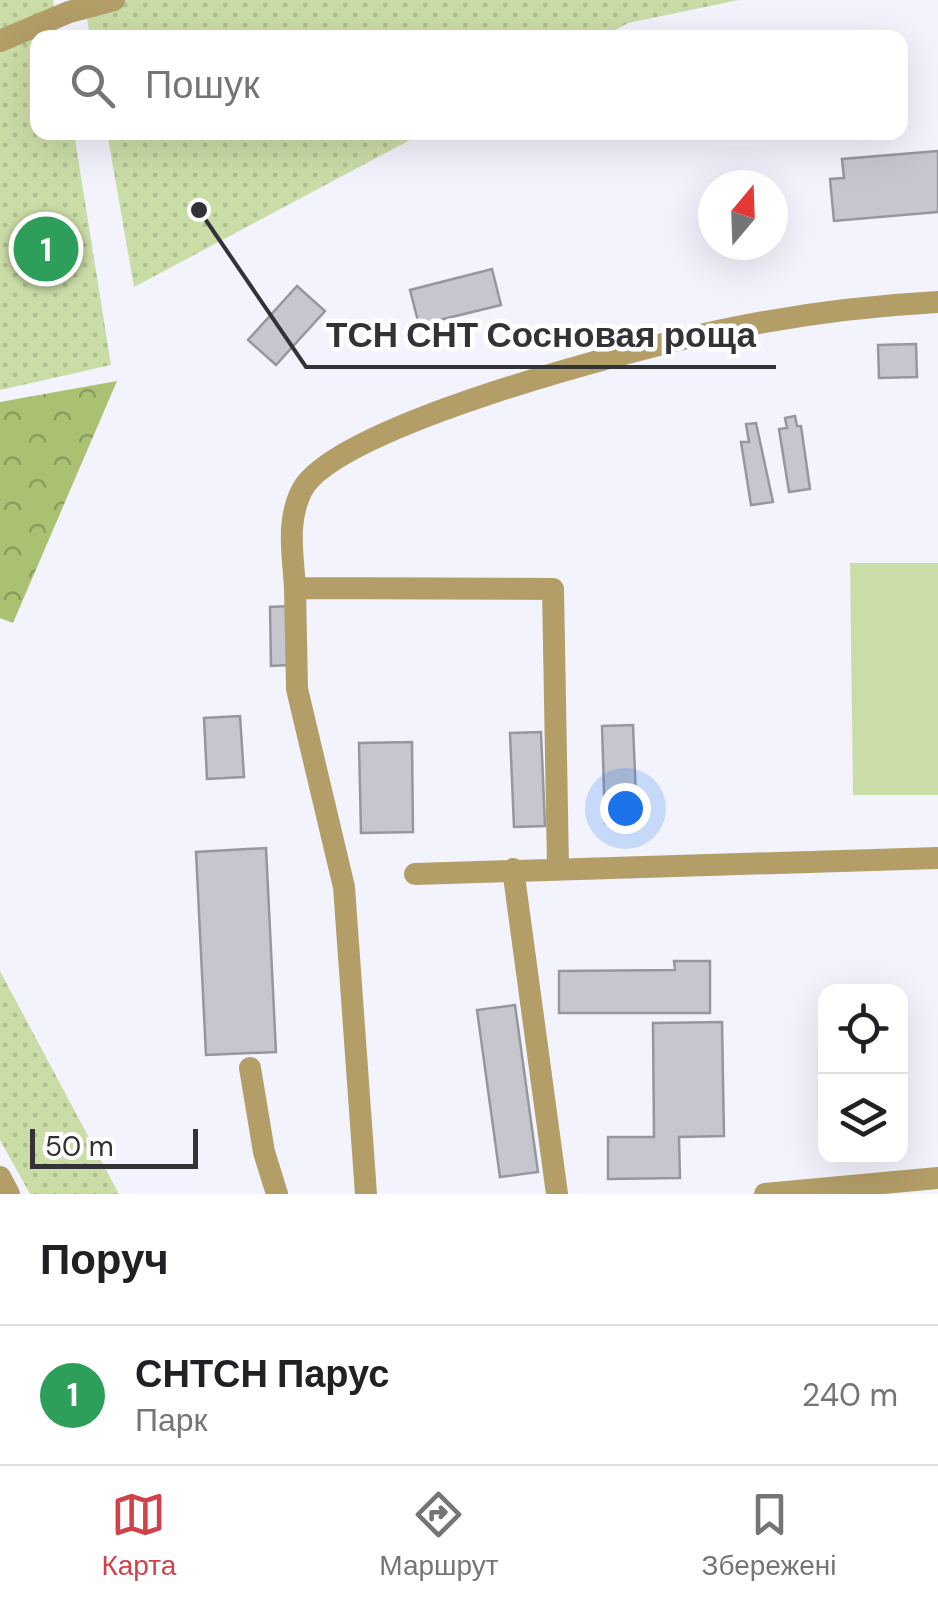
<!DOCTYPE html>
<html lang="uk">
<meta charset="utf-8">
<style>
:root{--surface:#fff;--page:#f2f2f2;--text:#202124;--muted:#757577;--line:#e0e0e0;--accent:#d14149}
body{margin:0;font-family:"DM Sans",sans-serif;background:var(--page);color:var(--text)}
.controls{position:absolute;right:30px;bottom:30px;display:grid;overflow:hidden;border-radius:20px;box-shadow:0 10px 40px #0002}
.controls button{width:90px;height:90px;display:grid;place-items:center;padding:0;border:0;border-bottom:2px solid var(--line);background:var(--surface);color:var(--text);font:50px sans-serif}
.compass{position:absolute;left:698px;top:170px;width:90px;height:90px;border-radius:50%;background:var(--surface);box-shadow:0 10px 40px #0002;rotate:19deg}
.scale{position:absolute;left:30px;bottom:25px;width:168px;box-sizing:border-box;padding-left:10px;border:5px solid #333337;border-top:0;font-size:28px;line-height:35px;white-space:nowrap;color:#333337;-webkit-text-stroke:8px #fff;paint-order:stroke}
.you{position:absolute;left:625px;top:808px;width:35px;height:35px;margin:-25px;border:8px solid #fff;border-radius:50%;background:#1a73e8;box-shadow:0 0 0 15px #1a73e833}
.badge{display:grid;place-items:center;width:65px;height:65px;border-radius:50%;background:var(--accent);color:#fff;font-size:32px;font-weight:700}
.pin{position:absolute;translate:-50% -50%;border:5px solid #fff;box-shadow:0 2px 10px #0006}
.list{margin:0;padding:0;list-style:none}
h2{display:flex;justify-content:space-between;align-items:center;height:130px;margin:0;padding:0 40px;font-size:42px}
h2 small{font-size:32px;font-weight:400;color:var(--muted)}
.list li{display:grid;grid-template-columns:65px 1fr auto;gap:30px;align-items:center;box-sizing:border-box;height:140px;padding:0 40px;border-top:2px solid var(--line)}
.list b{display:block;font-size:38px;white-space:nowrap}
.list p{margin:0;font-size:32px;white-space:nowrap;color:var(--muted)}
.list em{font-size:32px;font-style:normal;color:var(--muted)}
.icon{flex:none;width:55px;height:55px;fill:none;stroke:currentColor;stroke-width:2;stroke-linecap:round;stroke-linejoin:round}
.map{position:relative;flex:none;width:938px;height:1194px;overflow:hidden}
.search{position:absolute;background:var(--surface);box-shadow:0 10px 40px #0002;left:30px;right:30px;top:30px;height:110px;display:flex;align-items:center;gap:25px;box-sizing:border-box;padding:0 35px;border-radius:20px;color:var(--muted);font-size:38px}
.sheet{height:270px;background:var(--surface)}
nav{display:flex;justify-content:space-around;align-items:center;box-sizing:border-box;height:140px;border-top:2px solid var(--line);background:var(--surface);font-size:28px;color:var(--muted)}
nav a{display:grid;justify-items:center;gap:5px}
nav .on{color:var(--accent)}
.map>svg:first-child{display:block}
.grass{fill:url(#grass-dots)}
.forest{fill:url(#forest-crowns)}
.pitch{fill:#cbdda7}
.building{fill:#c6c6cf;stroke:#96969f;stroke-width:2.5}
.lines{fill:none;stroke-linecap:round;stroke-linejoin:round}
.minor{stroke:#b39e68;stroke-width:22}
.leader{fill:none;stroke:#333337;stroke-width:4}
.callout-dot{fill:#333337;stroke:#fff;stroke-width:4}
.callout-label{font-size:35px;text-anchor:middle;font-weight:bold;fill:#333337;stroke:#fff;stroke-width:9;stroke-linejoin:round;paint-order:stroke}
</style>
<div class="map">
<svg width="938" height="1194" viewBox="0 0 938 1194">
<defs>
<pattern id="grass-dots" width="8" height="8" patternUnits="userSpaceOnUse" patternTransform="scale(2.5)"><rect width="8" height="8" fill="#cbdda7"/><path d="M2 2h.1M6 6h.1" fill="none" stroke="#afbe90" stroke-width="1.8" stroke-linecap="round"/></pattern>
<pattern id="forest-crowns" width="20" height="18" patternUnits="userSpaceOnUse" patternTransform="scale(2.5)"><rect width="20" height="18" fill="#a9c170"/><path d="M2 6a3 3 0 1 1 6 0M12 15a3 3 0 1 1 6 0" fill="none" stroke="#8a9d5d"/></pattern>
</defs>
<rect width="100%" height="100%" fill="#f3f3fd"/>
<path class="grass" d="M 0,0 L 53,0 L 59,37 L 38,38 L 38,132 L 74,133 L 111,365 L 0,390 Z
M 84,0 L 739,0 L 628,23 L 601,38 L 90,37 Z
M 107,132 L 423,132 L 423,133 L 134,287 Z
M 0,970 L 0,971 L 119,1194 L 30,1194 L 0,1140 Z"/>
<path class="forest" d="M 117,381 L 13,623 L 0,618 L 0,402 Z"/>
<path class="pitch" d="M 850,563 L 938,563 L 938,795 L 853,795 Z"/>
<path class="building" d="M 938,151 L 938,212 L 834,221 L 830,179 L 844,178 L 842,159 Z
M 492,269 L 501,305 L 419,325 L 410,290 Z
M 297,286 L 325,311 L 276,365 L 248,340 Z
M 916,344 L 917,377 L 879,378 L 878,345 Z
M 795,416 L 797,426 L 801,426 L 810,489 L 789,492 L 779,429 L 787,428 L 785,418 Z
M 756,423 L 773,502 L 751,505 L 741,442 L 749,442 L 746,424 Z
M 289,606 L 289,665 L 271,666 L 270,607 Z
M 240,716 L 244,777 L 207,779 L 204,718 Z
M 633,725 L 637,822 L 605,823 L 602,726 Z
M 541,732 L 545,826 L 514,827 L 510,733 Z
M 412,742 L 413,832 L 361,833 L 359,743 Z
M 266,848 L 276,1052 L 206,1055 L 196,852 Z
M 674,961 L 710,961 L 710,1013 L 559,1013 L 559,971 L 675,970 Z
M 515,1005 L 538,1172 L 500,1177 L 477,1010 Z
M 722,1022 L 724,1136 L 679,1137 L 680,1178 L 608,1179 L 608,1137 L 654,1137 L 653,1023 Z"/>
<g class="lines">
<path class="minor" d="M 0,41 L 69,12 L 114,0
M 295,588 L 297,689 L 344,887 L 366,1194
M 558,867 L 553,589 L 295,588 C 293,555 286,521 302,490 C 336,425 639,348 718,331 C 788,316 866,306 938,302
M 513,869 L 557,1194
M 415,874 L 938,858
M 250,1068 L 264,1152 L 277,1194
M 0,1177 L 9,1194
M 765,1194 L 938,1178"/>
</g>
<path class="leader" d="M199 210L306 367H776"/>
<circle class="callout-dot" cx="199" cy="210" r="10"/>
<g class="callout-label">
<text x="541" y="347">ТСН СНТ Сосновая роща</text>
</g>
</svg>
<div class="controls">
<button><svg class="icon" aria-label="locate" viewBox="0 0 24 24"><circle cx="12" cy="12" r="6"/><path d="M12 2v4M12 18v4M2 12h4M18 12h4"/></svg></button>
<button><svg class="icon" aria-label="layers" viewBox="0 0 24 24"><path d="M12 4l9 5-9 5-9-5zM3 14l9 5 9-5"/></svg></button>
</div>
<svg class="compass" viewBox="-18 -18 36 36"><path d="M0-13l5 13h-10z" fill="#e53935"/><path d="M0 13l5-13h-10z" fill="#757577"/></svg>
<div class="scale">50 m</div>
<div class="you"></div>
<div class="pin badge" style="left:46px;top:249px;background:#2e9e5b">1</div>
<div class="search"><svg class="icon" aria-label="search" viewBox="0 0 24 24"><circle cx="10" cy="10" r="6"/><path d="M15 15l6 6"/></svg>Пошук</div>
</div>
<section class="sheet">
<h2>Поруч<small></small></h2>
<ul class="list">
<li><span class="badge" style="background:#2e9e5b">1</span><div><b>СНТСН Парус</b><p>Парк</p></div><em>240 m</em></li>
</ul>
</section>
<nav>
<a class="on"><svg class="icon" aria-label="map" viewBox="0 0 24 24"><path d="M3 6l6-2 6 2 6-2v14l-6 2-6-2-6 2zM9 4v14M15 6v14"/></svg>Карта</a>
<a><svg class="icon" aria-label="directions" viewBox="0 0 24 24"><path d="M12 3l9 9-9 9-9-9zM9 14v-3h6M13 9l2 2-2 2"/></svg>Маршрут</a>
<a><svg class="icon" aria-label="saved" viewBox="0 0 24 24"><path d="M7 4h10v16l-5-4-5 4z"/></svg>Збережені</a>
</nav>
